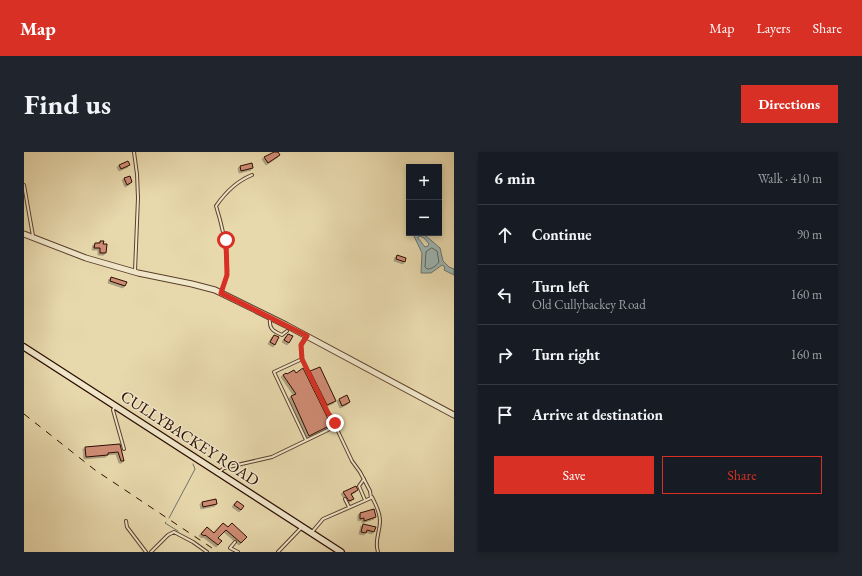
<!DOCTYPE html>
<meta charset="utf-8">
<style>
:root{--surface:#171b24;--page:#20242c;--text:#f1f3f6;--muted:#9ea1a6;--line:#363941;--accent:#d93025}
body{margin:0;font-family:"EB Garamond",serif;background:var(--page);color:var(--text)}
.controls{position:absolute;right:12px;top:12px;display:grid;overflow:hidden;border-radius:0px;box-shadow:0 2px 6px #0003}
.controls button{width:36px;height:36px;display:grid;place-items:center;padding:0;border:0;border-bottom:1px solid var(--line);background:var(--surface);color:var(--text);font:20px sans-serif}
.stop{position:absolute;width:12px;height:12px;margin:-9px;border:3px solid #d93025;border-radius:50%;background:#fff}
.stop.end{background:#d93025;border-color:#fff;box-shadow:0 1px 4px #0008}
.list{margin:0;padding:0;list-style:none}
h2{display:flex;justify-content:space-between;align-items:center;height:52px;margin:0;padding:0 16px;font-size:17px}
h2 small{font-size:13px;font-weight:400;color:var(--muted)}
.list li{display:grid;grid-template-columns:26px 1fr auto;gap:12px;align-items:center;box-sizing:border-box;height:60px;padding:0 16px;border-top:1px solid var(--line)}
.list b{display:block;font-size:15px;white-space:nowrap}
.list p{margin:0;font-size:13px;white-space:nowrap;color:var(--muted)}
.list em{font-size:13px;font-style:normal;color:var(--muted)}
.actions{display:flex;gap:8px;padding:12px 16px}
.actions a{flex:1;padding:9px 0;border:1px solid var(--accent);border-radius:0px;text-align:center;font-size:14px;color:var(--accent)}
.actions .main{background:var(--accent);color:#fff}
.icon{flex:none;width:22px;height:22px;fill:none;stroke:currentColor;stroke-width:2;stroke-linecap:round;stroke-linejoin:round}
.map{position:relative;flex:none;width:430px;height:400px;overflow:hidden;border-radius:0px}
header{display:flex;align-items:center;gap:24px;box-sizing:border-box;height:56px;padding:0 20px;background:var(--accent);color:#fff}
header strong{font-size:19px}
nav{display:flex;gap:22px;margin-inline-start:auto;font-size:14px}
.intro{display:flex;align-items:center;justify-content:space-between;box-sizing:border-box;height:96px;padding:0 24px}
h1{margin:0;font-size:28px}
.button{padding:10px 18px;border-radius:0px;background:var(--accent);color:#fff;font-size:14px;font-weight:700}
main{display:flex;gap:24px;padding:0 24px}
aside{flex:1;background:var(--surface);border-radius:0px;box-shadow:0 2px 6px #0003}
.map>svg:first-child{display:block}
.water{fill:#9cb7b5;stroke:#6f736d;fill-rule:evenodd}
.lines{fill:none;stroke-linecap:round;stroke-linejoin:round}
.shore{stroke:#64625a;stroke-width:1}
.stream{stroke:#6f736d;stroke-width:1}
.building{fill:#d08c75;stroke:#2b0c00;filter:url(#shadow)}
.service-casing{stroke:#5a3f2b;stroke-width:4}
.tertiary-casing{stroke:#5a3f2b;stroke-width:7}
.secondary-casing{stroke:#2b0c00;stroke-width:8}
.service{stroke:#f0e6ca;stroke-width:2}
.tertiary{stroke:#f0e6ca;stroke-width:5}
.secondary{stroke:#f0e6ca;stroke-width:5.5}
.rail{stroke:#2b0c00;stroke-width:1;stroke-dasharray:7 7;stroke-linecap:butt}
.route{stroke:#d93025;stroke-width:5}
.labels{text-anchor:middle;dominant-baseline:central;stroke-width:3;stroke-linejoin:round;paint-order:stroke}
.street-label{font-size:16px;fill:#2b0c00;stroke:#f0e6ca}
</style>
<header>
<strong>Map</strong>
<nav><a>Map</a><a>Layers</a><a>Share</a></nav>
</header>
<div class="intro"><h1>Find us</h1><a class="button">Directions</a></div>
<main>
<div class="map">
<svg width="430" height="400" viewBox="0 0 430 400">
<defs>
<filter id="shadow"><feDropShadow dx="-2" dy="2" stdDeviation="0" flood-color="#0004"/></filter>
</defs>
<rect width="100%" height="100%" fill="#e8d9ad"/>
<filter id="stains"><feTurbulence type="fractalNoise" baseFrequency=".005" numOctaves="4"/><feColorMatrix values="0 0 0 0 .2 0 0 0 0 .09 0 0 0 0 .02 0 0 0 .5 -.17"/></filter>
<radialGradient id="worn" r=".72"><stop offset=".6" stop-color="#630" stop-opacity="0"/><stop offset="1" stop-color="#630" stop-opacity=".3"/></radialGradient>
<path class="water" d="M 393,81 L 402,84 L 416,96 L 419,109 L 425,115 L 430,117 L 430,123 L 420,118 L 421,115 L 418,113 L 407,121 L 397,121 L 398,101 L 389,82 ZM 396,84 L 400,86 L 405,92 L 404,94 L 401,95 L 394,86 L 394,85 Z"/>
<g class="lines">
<path class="shore" d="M 408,96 L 413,99 L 415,110 C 412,114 408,117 403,117 L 401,115 L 402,100 Z"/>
<path class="stream" d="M 145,366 L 170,319 L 171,317 L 169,312
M 142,370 L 141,371 L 154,379"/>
</g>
<path class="building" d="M 250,0 L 254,0 L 256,3 L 244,11 L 240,5 Z
M 104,9 L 106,13 L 97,17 L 95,13 Z
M 228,11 L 229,16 L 217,19 L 216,14 Z
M 106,24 L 108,30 L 103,33 L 100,26 Z
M 76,89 L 80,89 L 79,92 L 83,92 L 82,101 L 76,101 L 76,96 L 70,96 L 71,91 L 76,91 Z
M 373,103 L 382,106 L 381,110 L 372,107 Z
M 87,125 L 103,130 L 101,134 L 86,129 Z
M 264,182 L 269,184 L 265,191 L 260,188 Z
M 250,183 L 255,185 L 251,193 L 246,190 Z
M 296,215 L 312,249 L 303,253 L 286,219 Z
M 279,216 L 307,273 L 285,284 L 267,244 L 272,242 L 259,223 L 262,221 L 263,222 L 270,218 L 272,221 Z
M 323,243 L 326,250 L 318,254 L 315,247 Z
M 96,292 L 100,309 L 97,309 L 94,300 L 84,301 L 84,303 L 62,305 L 61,295 Z
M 332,334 L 334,338 L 327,342 L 330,347 L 325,349 L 319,340 Z
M 192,347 L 193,352 L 179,355 L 178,350 Z
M 213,349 L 220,354 L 217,358 L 210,353 Z
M 350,357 L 352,365 L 340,369 L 340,366 L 336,367 L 336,361 Z
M 199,371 L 204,375 L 208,371 L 223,385 L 217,391 L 202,378 L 194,386 L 198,389 L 194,393 L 181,383 L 180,384 L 177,382 L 183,375 L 190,381 Z
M 339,372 L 352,375 L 350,380 L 343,378 L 342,381 L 337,380 Z"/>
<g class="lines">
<g class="service-casing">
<path id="service" d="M 110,0 L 113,22 L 114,46 L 111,119
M 0,33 L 9,84
M 197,140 C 199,134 202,128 203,122 C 204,98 199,76 192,54 C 201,41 213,29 228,23
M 246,167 C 245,177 249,179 258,183 L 263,179
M 278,207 L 250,220 L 282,288
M 90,256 L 89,258 L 100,297
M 195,320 L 200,316 L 248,305 L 310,275 C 312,269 307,265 304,261 L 278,207 L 277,193 L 282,184
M 340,327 L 335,334 L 341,348
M 348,345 C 352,353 356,360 356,369 C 356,380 350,389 354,400
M 321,347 L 325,355
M 102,369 L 103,375 L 122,400
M 288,380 L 299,367 L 347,346 L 346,339 L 336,320 L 328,309 L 311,273
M 211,390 L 206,396 L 214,400
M 127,400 L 144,383 L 150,380 L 169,390 L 183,400
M 254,400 L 277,376"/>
</g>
<g class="tertiary-casing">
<path id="tertiary" d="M 0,82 L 62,106 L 114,121 L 168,132 L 191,138 L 262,173 L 430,263"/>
</g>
<g class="secondary-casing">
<path id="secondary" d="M 0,195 L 317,400"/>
</g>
<use href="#service" class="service"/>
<use href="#tertiary" class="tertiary"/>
<use href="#secondary" class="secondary"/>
<path class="rail" d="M 0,262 L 71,318 L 194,400"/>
</g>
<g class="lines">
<path class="route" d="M 202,88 L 203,123 L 197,141 L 283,184 L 277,193 L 278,207 L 304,261 L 308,266 L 311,271"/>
</g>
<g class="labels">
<g class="street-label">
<text transform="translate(166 286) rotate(33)">CULLYBACKEY ROAD</text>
</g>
</g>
<rect width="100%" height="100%" filter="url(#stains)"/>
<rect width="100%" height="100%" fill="url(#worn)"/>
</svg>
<div class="controls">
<button>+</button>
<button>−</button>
</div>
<div class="stop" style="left:202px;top:88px"></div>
<div class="stop end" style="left:311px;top:271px"></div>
</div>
<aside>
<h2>6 min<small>Walk · 410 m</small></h2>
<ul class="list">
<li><svg class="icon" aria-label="ahead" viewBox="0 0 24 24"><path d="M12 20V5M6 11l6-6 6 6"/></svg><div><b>Continue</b></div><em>90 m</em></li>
<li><svg class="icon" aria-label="left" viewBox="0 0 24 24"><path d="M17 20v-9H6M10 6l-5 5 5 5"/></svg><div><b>Turn left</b><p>Old Cullybackey Road</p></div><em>160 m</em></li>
<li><svg class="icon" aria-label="right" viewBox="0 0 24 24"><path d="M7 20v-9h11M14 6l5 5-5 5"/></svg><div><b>Turn right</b></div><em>160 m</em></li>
<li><svg class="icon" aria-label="arrive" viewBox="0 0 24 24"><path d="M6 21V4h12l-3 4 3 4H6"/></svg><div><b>Arrive at destination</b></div></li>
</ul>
<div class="actions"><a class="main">Save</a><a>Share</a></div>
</aside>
</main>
